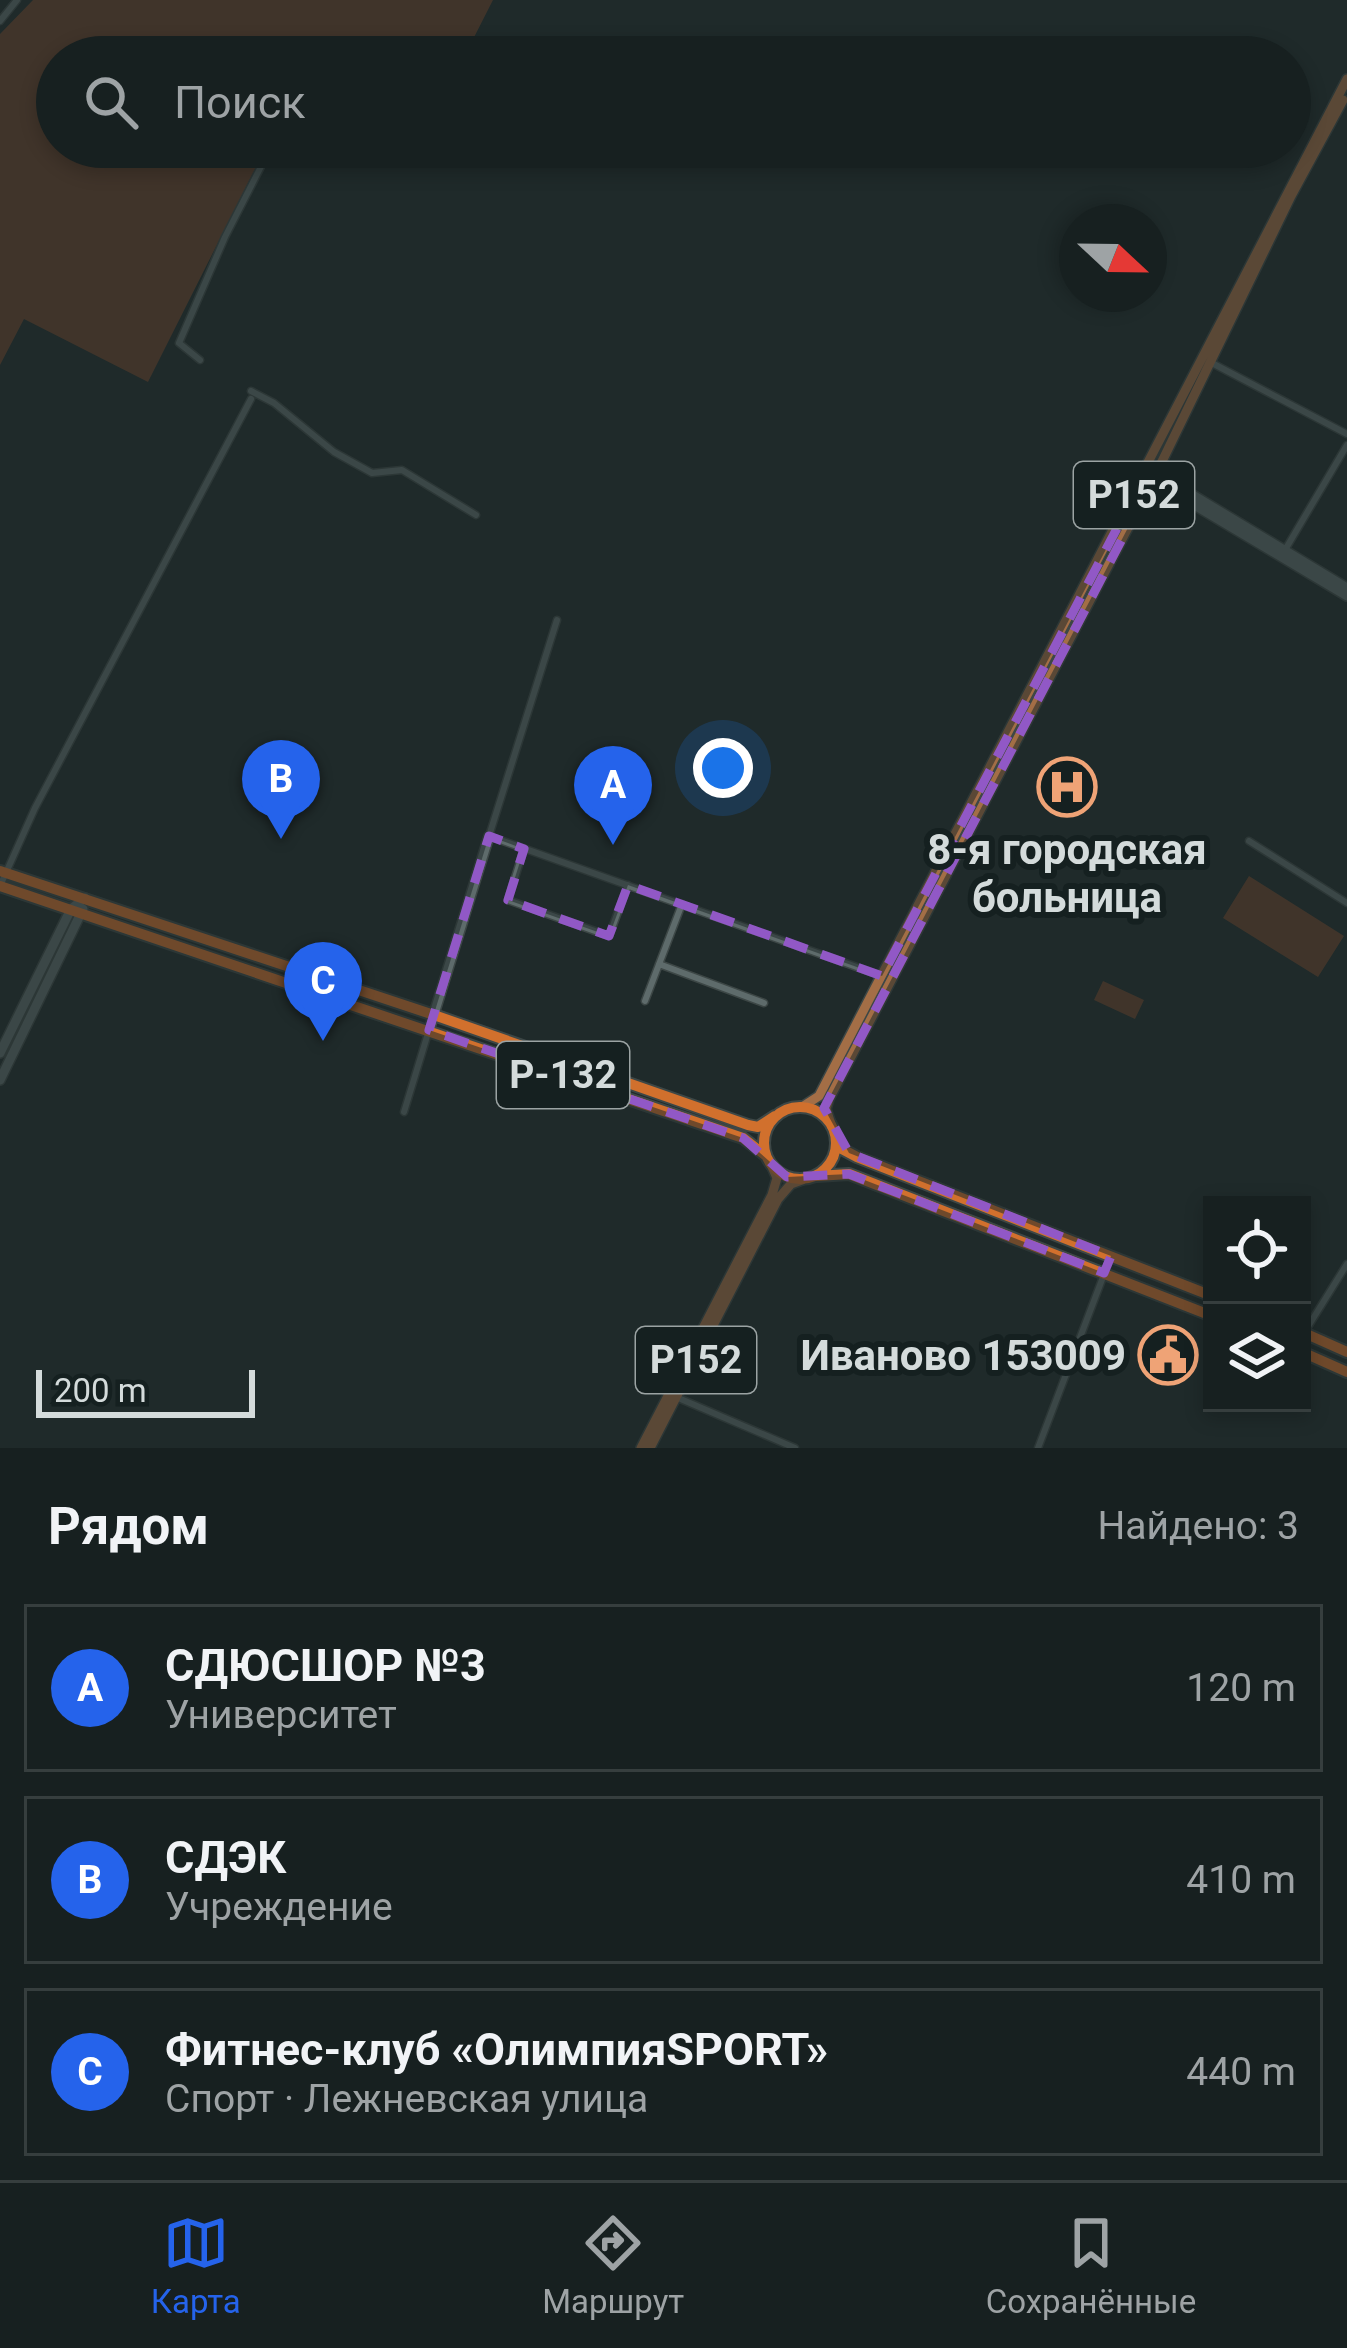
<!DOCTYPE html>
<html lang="ru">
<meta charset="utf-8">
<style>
:root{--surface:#172020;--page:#202829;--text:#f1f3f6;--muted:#9ea3a5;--line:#363e3e;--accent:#2563eb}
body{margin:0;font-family:Roboto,sans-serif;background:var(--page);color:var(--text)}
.controls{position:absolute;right:36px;bottom:36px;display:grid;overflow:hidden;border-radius:0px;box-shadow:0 6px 18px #0003}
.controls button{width:108px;height:108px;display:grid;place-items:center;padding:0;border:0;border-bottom:3px solid var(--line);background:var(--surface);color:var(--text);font:60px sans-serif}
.compass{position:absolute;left:1059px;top:204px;width:108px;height:108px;border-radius:50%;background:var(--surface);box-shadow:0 6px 18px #0003;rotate:112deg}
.scale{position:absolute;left:36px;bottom:30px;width:219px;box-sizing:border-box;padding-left:12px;border:6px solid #d4dbdb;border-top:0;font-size:33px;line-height:42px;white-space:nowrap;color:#d4dbdb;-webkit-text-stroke:9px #152020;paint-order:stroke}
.you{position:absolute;left:723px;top:768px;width:42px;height:42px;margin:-30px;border:9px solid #fff;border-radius:50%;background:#1a73e8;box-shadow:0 0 0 18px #1a73e833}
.badge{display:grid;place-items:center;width:78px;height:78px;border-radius:50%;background:var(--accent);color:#fff;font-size:39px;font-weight:700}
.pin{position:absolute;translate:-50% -99px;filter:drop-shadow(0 3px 6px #0008)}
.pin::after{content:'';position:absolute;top:63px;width:42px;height:36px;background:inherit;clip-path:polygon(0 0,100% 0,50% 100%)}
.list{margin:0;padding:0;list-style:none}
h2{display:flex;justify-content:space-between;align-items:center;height:156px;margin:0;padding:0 48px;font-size:51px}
h2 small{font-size:39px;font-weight:400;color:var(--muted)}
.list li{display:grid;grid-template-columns:78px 1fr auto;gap:36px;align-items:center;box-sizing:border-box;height:168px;margin:0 24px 24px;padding:0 24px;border:3px solid var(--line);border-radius:0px}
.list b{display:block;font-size:45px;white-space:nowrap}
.list p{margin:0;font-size:39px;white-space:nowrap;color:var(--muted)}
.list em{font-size:39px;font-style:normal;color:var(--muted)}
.icon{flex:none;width:66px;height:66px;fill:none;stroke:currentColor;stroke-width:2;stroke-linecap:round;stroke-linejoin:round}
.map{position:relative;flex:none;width:1347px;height:1448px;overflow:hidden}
.search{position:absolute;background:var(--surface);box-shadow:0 6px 18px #0003;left:36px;right:36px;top:36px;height:132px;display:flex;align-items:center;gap:30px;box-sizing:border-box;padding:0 42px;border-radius:66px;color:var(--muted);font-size:45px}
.sheet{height:732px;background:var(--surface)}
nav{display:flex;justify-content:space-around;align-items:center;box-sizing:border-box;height:168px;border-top:3px solid var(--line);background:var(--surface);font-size:33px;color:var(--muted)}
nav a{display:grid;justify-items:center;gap:6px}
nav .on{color:var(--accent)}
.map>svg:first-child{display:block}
.green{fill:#68422c}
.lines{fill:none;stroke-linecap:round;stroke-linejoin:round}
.street-casing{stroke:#3d4746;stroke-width:9}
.secondary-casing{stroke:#3d4746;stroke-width:12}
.primary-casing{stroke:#3d4746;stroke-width:12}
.highway-casing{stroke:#3d4746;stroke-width:14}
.street{stroke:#5e6b6b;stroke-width:6}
.secondary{stroke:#5e6b6b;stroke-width:9}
.primary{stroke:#a36e46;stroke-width:9}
.highway{stroke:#d1702d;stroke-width:10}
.marked{fill:none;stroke:#9158c6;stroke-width:9;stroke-dasharray:24 15;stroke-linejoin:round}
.labels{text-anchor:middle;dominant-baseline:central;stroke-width:12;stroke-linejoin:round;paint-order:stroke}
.shield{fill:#152020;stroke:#9ba3a3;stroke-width:3}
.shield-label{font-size:39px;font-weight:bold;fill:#d4dbdb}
.poi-label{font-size:42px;font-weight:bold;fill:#d4dbdb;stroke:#152020}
</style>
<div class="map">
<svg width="1347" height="1448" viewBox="0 0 1347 1448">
<rect width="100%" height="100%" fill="#1f2a2a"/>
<path class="green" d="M 33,0 L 493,0 L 464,57 L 57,57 L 57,147 L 266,147 L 148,382 L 24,319 L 0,365 L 0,34 Z
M 1249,876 L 1344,936 L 1318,977 L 1223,918 Z
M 1103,981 L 1144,1000 L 1135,1019 L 1094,1000 Z"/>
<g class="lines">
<g class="street-casing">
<path id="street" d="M 0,21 L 17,0
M 200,360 L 179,343 L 225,237 L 271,147
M 1210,362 L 1347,434
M 251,391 L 274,403 L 334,452 L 372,473 L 402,470 L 476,515
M 1285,550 L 1347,445
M 557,620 L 489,836 L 882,976
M 1249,841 L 1347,903
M 524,849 L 508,900 L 609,936 L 628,885
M 0,886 L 35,808 L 251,399
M 659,964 L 764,1003
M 645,1001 L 682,904
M 404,1112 L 429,1030
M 1304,1333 L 1347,1264
M 676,1397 L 795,1448
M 1038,1448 L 1111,1256"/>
</g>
<g class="secondary-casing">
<path id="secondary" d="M 1148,468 L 1347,588
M 1149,478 L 1347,596
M 429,1030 L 489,836
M 0,1053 L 71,909 L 85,898
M 0,1080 L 83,909"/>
</g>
<g class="primary-casing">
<path id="primary" d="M 802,1107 L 819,1096 L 1347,79
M 832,1127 L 826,1109 L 829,1099 L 1153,480 L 1291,196 L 1343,100
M 641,1448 L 772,1195 L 777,1178 L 772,1167
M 650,1448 L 778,1199 L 791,1184 L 802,1180"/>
</g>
<g class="highway-casing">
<path id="highway" d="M 0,871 L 434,1015 L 748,1125 L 758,1127 L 775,1116
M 0,886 L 743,1138 L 765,1155
M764 1143a36 36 0 1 1 72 0a36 36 0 1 1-72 0Z
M 836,1138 L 842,1149 L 857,1157 L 1212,1296
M 817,1176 L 849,1174 L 1212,1316
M 1302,1332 L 1347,1352
M 1302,1352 L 1347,1372"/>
</g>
<use href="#street" class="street"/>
<use href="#secondary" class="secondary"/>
<use href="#primary" class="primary"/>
<use href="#highway" class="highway"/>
</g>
<path d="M0 0H1347V1448H0ZM 1145,475 L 1153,480 L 824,1108 L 849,1153 L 1111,1256 L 1104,1273 L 849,1174 L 787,1177 L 743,1138 L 429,1030 L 489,836 L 524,849 L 508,900 L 609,936 L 628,885 L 882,976 Z" fill="#1f2a2a" fill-opacity=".55" fill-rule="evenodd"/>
<path class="marked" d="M 1145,475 L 1153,480 L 824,1108 L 849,1153 L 1111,1256 L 1104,1273 L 849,1174 L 787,1177 L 743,1138 L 429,1030 L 489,836 L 524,849 L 508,900 L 609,936 L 628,885 L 882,976 Z"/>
<defs>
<g id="hospital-ring" transform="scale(3)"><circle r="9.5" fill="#152020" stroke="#efa376" stroke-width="1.5"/><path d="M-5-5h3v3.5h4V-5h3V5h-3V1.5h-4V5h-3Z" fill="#efa376"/></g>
<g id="civic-ring" transform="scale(3)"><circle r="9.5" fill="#152020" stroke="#efa376" stroke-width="1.5"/><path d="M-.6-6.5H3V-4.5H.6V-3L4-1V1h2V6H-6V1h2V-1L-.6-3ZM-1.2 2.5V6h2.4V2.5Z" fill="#efa376"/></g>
</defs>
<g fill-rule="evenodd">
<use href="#hospital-ring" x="1067" y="787"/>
<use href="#civic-ring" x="1168" y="1355"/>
</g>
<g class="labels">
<g class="shield">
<rect x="1074" y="462" width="120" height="66" rx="9"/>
<rect x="497" y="1042" width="132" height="66" rx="9"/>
<rect x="636" y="1327" width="120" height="66" rx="9"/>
</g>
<g class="shield-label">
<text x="1134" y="495">Р152</text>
<text x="563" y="1075">Р-132</text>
<text x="696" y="1360">Р152</text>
</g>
<g class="poi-label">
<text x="1067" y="849">8-я городская<tspan x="1067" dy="48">больница</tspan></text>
<text x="1126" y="1355" text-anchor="end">Иваново 153009</text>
</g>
</g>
</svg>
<div class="controls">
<button><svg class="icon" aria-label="locate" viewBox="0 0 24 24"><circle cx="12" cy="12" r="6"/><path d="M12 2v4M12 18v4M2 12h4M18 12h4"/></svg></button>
<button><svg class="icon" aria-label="layers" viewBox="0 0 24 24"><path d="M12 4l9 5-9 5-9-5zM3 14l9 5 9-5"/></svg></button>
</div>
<svg class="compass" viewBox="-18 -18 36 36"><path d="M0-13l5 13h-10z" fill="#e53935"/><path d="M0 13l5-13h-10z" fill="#9ea3a5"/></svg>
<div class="scale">200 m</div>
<div class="you"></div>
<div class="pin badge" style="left:613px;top:845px">A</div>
<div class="pin badge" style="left:281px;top:839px">B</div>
<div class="pin badge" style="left:323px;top:1041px">C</div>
<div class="search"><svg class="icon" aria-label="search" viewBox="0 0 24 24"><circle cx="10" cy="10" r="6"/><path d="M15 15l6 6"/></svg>Поиск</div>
</div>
<section class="sheet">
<h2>Рядом<small>Найдено: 3</small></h2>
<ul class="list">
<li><span class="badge">A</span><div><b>СДЮСШОР №3</b><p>Университет</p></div><em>120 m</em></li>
<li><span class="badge">B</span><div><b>СДЭК</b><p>Учреждение</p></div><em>410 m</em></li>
<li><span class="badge">C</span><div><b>Фитнес-клуб «ОлимпияSPORT»</b><p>Спорт · Лежневская улица</p></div><em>440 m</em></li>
</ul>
</section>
<nav>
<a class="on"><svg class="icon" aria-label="map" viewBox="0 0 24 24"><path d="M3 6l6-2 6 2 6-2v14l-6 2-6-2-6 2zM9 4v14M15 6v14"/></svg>Карта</a>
<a><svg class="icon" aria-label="directions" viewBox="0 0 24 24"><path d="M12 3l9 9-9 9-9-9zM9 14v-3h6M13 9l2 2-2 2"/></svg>Маршрут</a>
<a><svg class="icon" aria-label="saved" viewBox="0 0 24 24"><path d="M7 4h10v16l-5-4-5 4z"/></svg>Сохранённые</a>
</nav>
